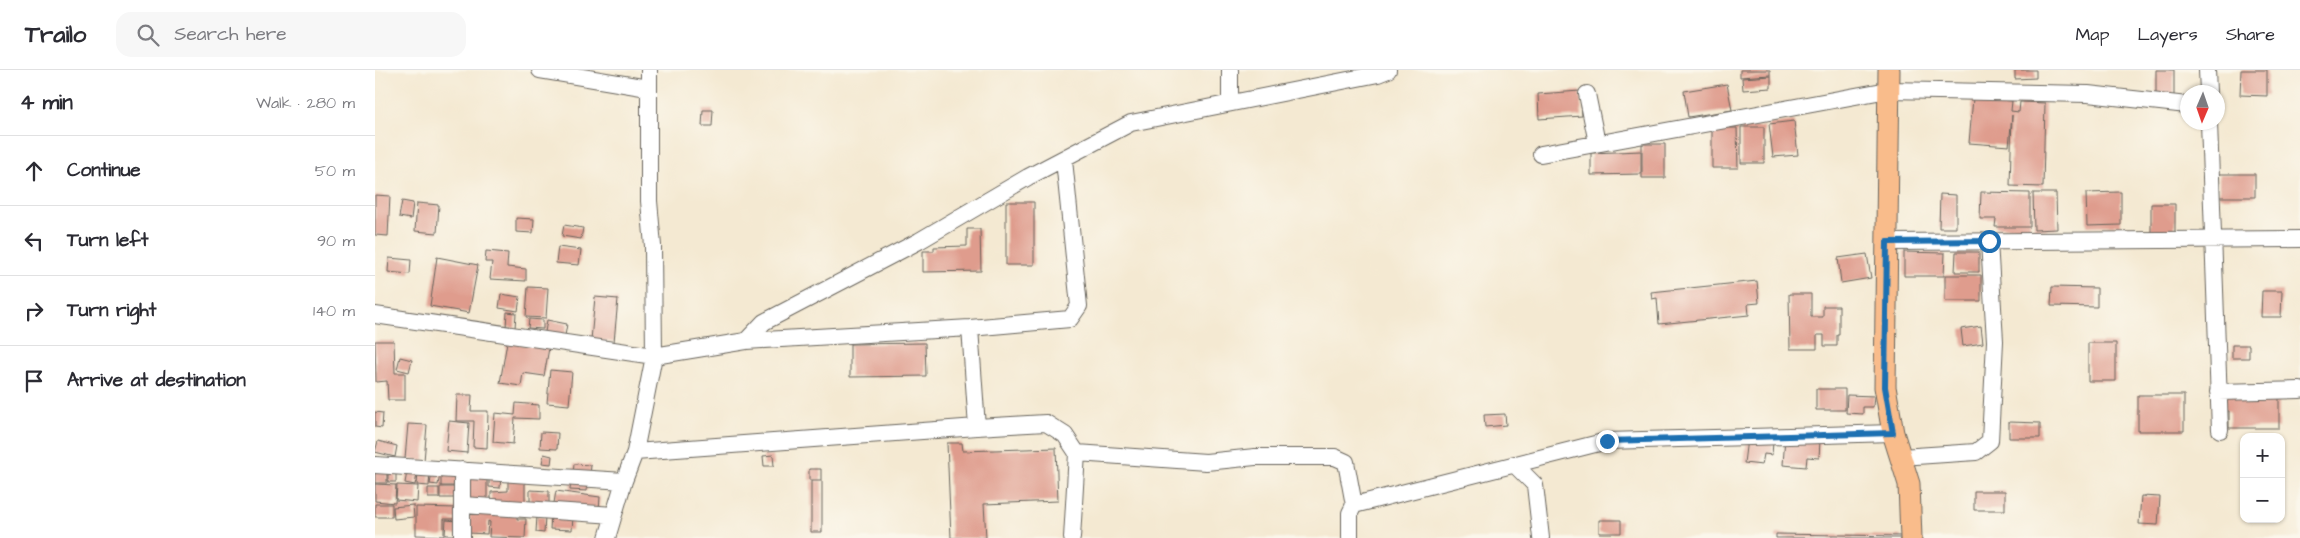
<!DOCTYPE html>
<meta charset="utf-8">
<style>
:root{--surface:#fff;--page:#f7f7f7;--text:#2b2b33;--muted:#7c7c81;--line:#e1e1e2}
body{margin:0;font-family:"Architects Daughter",sans-serif;background:var(--page);color:var(--text)}
.controls{position:absolute;right:15px;bottom:15px;display:grid;overflow:hidden;border-radius:10px;box-shadow:0 1px 4px #0004}
.controls button{width:45px;height:45px;display:grid;place-items:center;padding:0;border:0;border-bottom:1px solid var(--line);background:var(--surface);color:var(--text);font:25px sans-serif}
.compass{position:absolute;left:1805px;top:15px;width:45px;height:45px;border-radius:50%;background:var(--surface);box-shadow:0 1px 4px #0004;rotate:182deg}
.stop{position:absolute;width:15px;height:15px;margin:-11px;border:4px solid #1f6fb2;border-radius:50%;background:#fff}
.stop.end{background:#1f6fb2;border-color:#fff;box-shadow:0 1px 5px #0008}
.list{margin:0;padding:0;list-style:none}
h2{display:flex;justify-content:space-between;align-items:center;height:65px;margin:0;padding:0 20px;font-size:21px}
h2 small{font-size:16px;font-weight:400;color:var(--muted)}
.list li{display:grid;grid-template-columns:32px 1fr auto;gap:15px;align-items:center;box-sizing:border-box;height:70px;padding:0 20px;border-top:1px solid var(--line)}
.list b{display:block;font-size:19px;white-space:nowrap}
.list em{font-size:16px;font-style:normal;color:var(--muted)}
.icon{flex:none;width:28px;height:28px;fill:none;stroke:currentColor;stroke-width:2;stroke-linecap:round;stroke-linejoin:round}
.map{position:relative;flex:none;width:1925px;height:468px;overflow:hidden}
header{display:flex;align-items:center;gap:30px;box-sizing:border-box;height:70px;padding:0 25px;background:var(--surface);border-bottom:1px solid var(--line)}
header strong{font-size:24px}
nav{display:flex;gap:28px;margin-inline-start:auto;font-size:18px}
.search{width:350px;height:45px;background:var(--page);display:flex;align-items:center;gap:12px;box-sizing:border-box;padding:0 18px;border-radius:15px;color:var(--muted);font-size:19px}
main{display:flex}
aside{flex:1;background:var(--surface)}
.map>svg:first-child{display:block}
.building{fill:#df9c8d}
.lines{fill:none;stroke-linecap:round;stroke-linejoin:round}
.minor-casing{stroke:#68645c;stroke-width:18}
.major-casing{stroke:#68645c;stroke-width:23}
.minor{stroke:#fff;stroke-width:16}
.major{stroke:#f9bc8b;stroke-width:21}
.route{stroke:#1f6fb2;stroke-width:6}
</style>
<header>
<strong>Trailo</strong>
<div class="search"><svg class="icon" aria-label="search" viewBox="0 0 24 24"><circle cx="10" cy="10" r="6"/><path d="M15 15l6 6"/></svg>Search here</div>
<nav><a>Map</a><a>Layers</a><a>Share</a></nav>
</header>
<main>
<aside>
<h2>4 min<small>Walk · 280 m</small></h2>
<ul class="list">
<li><svg class="icon" aria-label="ahead" viewBox="0 0 24 24"><path d="M12 20V5M6 11l6-6 6 6"/></svg><div><b>Continue</b></div><em>50 m</em></li>
<li><svg class="icon" aria-label="left" viewBox="0 0 24 24"><path d="M17 20v-9H6M10 6l-5 5 5 5"/></svg><div><b>Turn left</b></div><em>90 m</em></li>
<li><svg class="icon" aria-label="right" viewBox="0 0 24 24"><path d="M7 20v-9h11M14 6l5 5-5 5"/></svg><div><b>Turn right</b></div><em>140 m</em></li>
<li><svg class="icon" aria-label="arrive" viewBox="0 0 24 24"><path d="M6 21V4h12l-3 4 3 4H6"/></svg><div><b>Arrive at destination</b></div></li>
</ul>
</aside>
<div class="map">
<svg width="1925" height="468" viewBox="0 0 1925 468">
<rect width="100%" height="100%" fill="#fbf7ec"/>
<filter id="ink" filterUnits="userSpaceOnUse"><feTurbulence type="fractalNoise" baseFrequency=".02" numOctaves="2"/><feDisplacementMap in="SourceGraphic" scale="10" xChannelSelector="R" yChannelSelector="G"/><feConvolveMatrix kernelMatrix="1 2 1 2 8 2 1 2 1" color-interpolation-filters="sRGB"/></filter>
<filter id="wash" filterUnits="userSpaceOnUse"><feTurbulence type="fractalNoise" baseFrequency=".0096" numOctaves="4" result="noise"/><feDisplacementMap in="SourceGraphic" scale="20" xChannelSelector="R" yChannelSelector="G"/><feGaussianBlur stdDeviation="1.12" result="paint"/><feColorMatrix in="noise" values="0 0 0 0 0 0 0 0 0 0 0 0 0 0 0 0 0 1.4 0 .05"/><feComposite in="paint" operator="in"/></filter>
<g filter="url(#wash)">
<rect width="100%" height="100%" fill="#f4e9d2"/>
<g id="blocks">
<path class="building" d="M 1365,0 L 1395,0 L 1395,5 L 1365,7 Z
M 1640,0 L 1661,0 L 1661,8 L 1640,9 Z
M 1781,0 L 1799,0 L 1799,30 L 1781,30 Z
M 1866,0 L 1892,0 L 1892,26 L 1865,25 Z
M 1396,6 L 1396,18 L 1368,20 L 1367,8 Z
M 1352,14 L 1357,40 L 1313,47 L 1309,21 Z
M 1205,21 L 1207,46 L 1164,49 L 1163,24 Z
M 1598,28 L 1637,31 L 1636,41 L 1644,42 L 1645,32 L 1670,33 L 1668,117 L 1635,116 L 1637,45 L 1634,76 L 1594,73 Z
M 328,40 L 338,40 L 337,56 L 327,56 Z
M 1419,51 L 1423,85 L 1398,87 L 1394,54 Z
M 1366,57 L 1389,57 L 1389,93 L 1366,93 Z
M 1337,58 L 1362,58 L 1363,98 L 1337,98 Z
M 1267,74 L 1290,74 L 1290,108 L 1267,108 Z
M 1266,81 L 1266,104 L 1216,105 L 1216,83 Z
M 1844,104 L 1880,104 L 1880,127 L 1844,127 Z
M 1606,122 L 1655,123 L 1655,157 L 1620,157 L 1621,149 L 1605,149 Z
M 1746,122 L 1746,155 L 1712,156 L 1711,123 Z
M 1658,123 L 1681,123 L 1682,159 L 1659,160 Z
M 1565,124 L 1581,125 L 1581,158 L 1564,158 Z
M 0,125 L 15,126 L 13,166 L 0,165 Z
M 27,131 L 38,133 L 36,149 L 24,147 Z
M 631,132 L 659,132 L 659,195 L 631,195 Z
M 42,133 L 64,135 L 62,163 L 40,161 Z
M 1776,134 L 1800,134 L 1800,166 L 1776,166 Z
M 141,148 L 159,149 L 158,163 L 141,162 Z
M 189,155 L 208,158 L 206,169 L 187,166 Z
M 592,159 L 605,159 L 606,201 L 548,202 L 548,181 L 559,181 L 559,177 L 592,176 Z
M 183,177 L 206,180 L 204,195 L 181,193 Z
M 111,181 L 133,183 L 132,197 L 151,199 L 151,211 L 115,209 L 117,192 L 110,192 Z
M 1529,182 L 1570,183 L 1569,206 L 1529,206 Z
M 1581,182 L 1604,182 L 1604,202 L 1580,202 Z
M 1492,184 L 1496,208 L 1466,213 L 1463,188 Z
M 62,187 L 103,195 L 94,243 L 55,236 Z
M 14,188 L 36,190 L 35,204 L 13,202 Z
M 1570,205 L 1606,205 L 1606,231 L 1570,231 Z
M 1382,211 L 1384,233 L 1373,234 L 1374,245 L 1284,254 L 1282,228 L 1277,229 L 1276,222 Z
M 153,217 L 173,218 L 171,248 L 151,247 Z
M 1677,217 L 1722,218 L 1722,237 L 1676,236 Z
M 1887,221 L 1907,221 L 1906,247 L 1886,247 Z
M 126,224 L 145,227 L 143,241 L 124,238 Z
M 1414,224 L 1436,224 L 1436,247 L 1448,247 L 1448,236 L 1464,236 L 1464,265 L 1462,265 L 1462,276 L 1449,276 L 1449,265 L 1442,265 L 1442,279 L 1415,279 Z
M 220,227 L 243,229 L 239,272 L 216,270 Z
M 132,242 L 141,243 L 140,258 L 131,257 Z
M 154,249 L 168,250 L 168,259 L 153,258 Z
M 172,250 L 192,254 L 190,266 L 170,262 Z
M 1606,256 L 1608,273 L 1588,276 L 1586,259 Z
M 0,271 L 19,271 L 20,303 L 30,303 L 30,330 L 13,330 L 12,311 L 1,312 Z
M 132,272 L 174,278 L 169,306 L 148,303 L 146,316 L 125,313 Z
M 550,273 L 551,306 L 475,307 L 475,274 Z
M 1713,273 L 1741,273 L 1741,311 L 1713,311 Z
M 1857,275 L 1874,275 L 1874,288 L 1857,288 Z
M 25,287 L 37,290 L 34,302 L 22,299 Z
M 175,300 L 197,302 L 194,335 L 172,333 Z
M 1441,319 L 1470,319 L 1470,340 L 1441,340 Z
M 82,325 L 97,325 L 96,341 L 113,341 L 112,378 L 98,377 L 99,351 L 81,351 Z
M 1472,325 L 1499,326 L 1498,337 L 1488,337 L 1488,344 L 1471,343 Z
M 1763,325 L 1809,325 L 1809,361 L 1763,361 Z
M 1848,325 L 1904,325 L 1904,358 L 1854,358 L 1854,341 L 1849,341 Z
M 141,333 L 164,335 L 164,349 L 140,348 L 138,374 L 118,372 L 120,343 L 140,345 Z
M 0,342 L 8,343 L 7,358 L 0,357 Z
M 1130,344 L 1131,355 L 1110,357 L 1109,345 Z
M 74,351 L 94,353 L 92,383 L 71,381 Z
M 1634,352 L 1665,353 L 1665,368 L 1634,368 Z
M 33,354 L 52,355 L 49,391 L 30,389 Z
M 166,362 L 183,363 L 182,379 L 165,378 Z
M 1410,367 L 1445,370 L 1444,388 L 1432,387 L 1431,397 L 1408,395 Z
M 1372,369 L 1398,372 L 1397,385 L 1389,384 L 1387,395 L 1369,393 Z
M 3,371 L 22,376 L 20,387 L 0,382 Z
M 572,373 L 587,373 L 588,381 L 681,378 L 683,431 L 609,434 L 611,468 L 576,468 Z
M 169,384 L 177,386 L 176,394 L 167,393 Z
M 398,385 L 399,396 L 389,396 L 388,386 Z
M 199,394 L 216,395 L 215,406 L 198,405 Z
M 0,399 L 12,399 L 12,413 L 0,413 Z
M 434,399 L 446,399 L 446,410 L 434,410 Z
M 13,402 L 21,402 L 21,412 L 13,412 Z
M 32,402 L 42,404 L 40,415 L 30,413 Z
M 43,402 L 55,403 L 54,416 L 42,415 Z
M 57,403 L 65,404 L 63,415 L 55,414 Z
M 66,403 L 82,404 L 82,416 L 66,416 Z
M 112,406 L 112,432 L 92,433 L 92,407 Z
M 114,407 L 126,407 L 125,418 L 114,417 Z
M 133,408 L 150,408 L 150,436 L 116,436 L 116,422 L 133,421 Z
M 196,410 L 213,411 L 212,421 L 195,420 Z
M 436,411 L 447,411 L 447,462 L 436,462 Z
M 0,414 L 21,415 L 20,433 L 0,431 Z
M 22,415 L 43,416 L 42,432 L 21,430 Z
M 65,417 L 80,417 L 80,428 L 65,428 Z
M 53,418 L 64,418 L 64,428 L 53,428 Z
M 155,420 L 174,421 L 174,433 L 155,433 Z
M 181,421 L 225,427 L 224,439 L 179,433 Z
M 1599,421 L 1630,421 L 1630,440 L 1599,440 Z
M 1766,426 L 1785,427 L 1783,455 L 1764,454 Z
M 0,434 L 17,434 L 17,447 L 0,447 Z
M 38,435 L 39,447 L 19,449 L 18,437 Z
M 41,437 L 83,438 L 83,449 L 69,449 L 69,466 L 41,465 Z
M 95,438 L 142,441 L 142,449 L 151,449 L 150,468 L 114,467 L 115,452 L 113,451 L 112,464 L 94,463 Z
M 176,445 L 198,447 L 197,460 L 175,459 Z
M 162,446 L 170,446 L 169,463 L 161,462 Z
M 71,450 L 82,451 L 81,465 L 70,465 Z
M 1224,450 L 1246,450 L 1246,463 L 1224,463 Z
M 1401,464 L 1526,466 L 1526,468 L 1401,468 Z"/>
</g>
</g>
<g filter="url(#ink)">
<use href="#blocks" fill-opacity="0" stroke="#68645c" stroke-width="1"/>
<g class="lines">
<g class="minor-casing">
<path id="minor" d="M 165,0 L 273,18
M 1832,0 L 1833,22
M 1212,24 L 1222,73
M 855,33 L 855,0
M 1834,52 L 1845,360
M 1166,84 L 1513,20 L 1713,24 L 1812,35
M 1512,172 L 1925,169
M 0,245 L 279,286 L 371,271 L 389,252 L 544,171 L 653,107 L 756,53 L 1003,4 L 1013,0
M 371,271 L 595,258 L 695,249 L 704,236 L 689,90
M 1843,322 L 1925,320
M 602,357 L 671,353 L 690,365 L 702,383 L 697,468
M 260,382 L 602,357 L 595,258
M 702,383 L 831,392 L 880,387 L 960,387 L 971,392 L 979,435 L 975,443 L 975,468
M 1526,387 L 1601,382 L 1615,371 L 1620,271 L 1614,171
M 1139,394 L 1160,415 L 1166,468
M 0,395 L 249,411
M 88,435 L 239,445
M 979,435 L 1232,371 L 1518,363
M 87,468 L 87,400
M 232,468 L 249,411 L 260,382 L 279,286 L 278,176 L 274,131 L 274,0"/>
</g>
<g class="major-casing">
<path id="major" d="M 1514,0 L 1510,317 L 1518,363 L 1534,414 L 1536,468"/>
</g>
<use href="#minor" class="minor"/>
<use href="#major" class="major"/>
</g>
</g>
<g class="lines" filter="url(#ink)">
<path class="route" d="M 1232,371 L 1518,363 L 1510,317 L 1512,172 L 1614,171"/>
</g>
</svg>
<div class="controls">
<button>+</button>
<button>−</button>
</div>
<svg class="compass" viewBox="-18 -18 36 36"><path d="M0-13l5 13h-10z" fill="#e53935"/><path d="M0 13l5-13h-10z" fill="#7c7c81"/></svg>
<div class="stop" style="left:1614px;top:171px"></div>
<div class="stop end" style="left:1232px;top:371px"></div>
</div>
</main>
